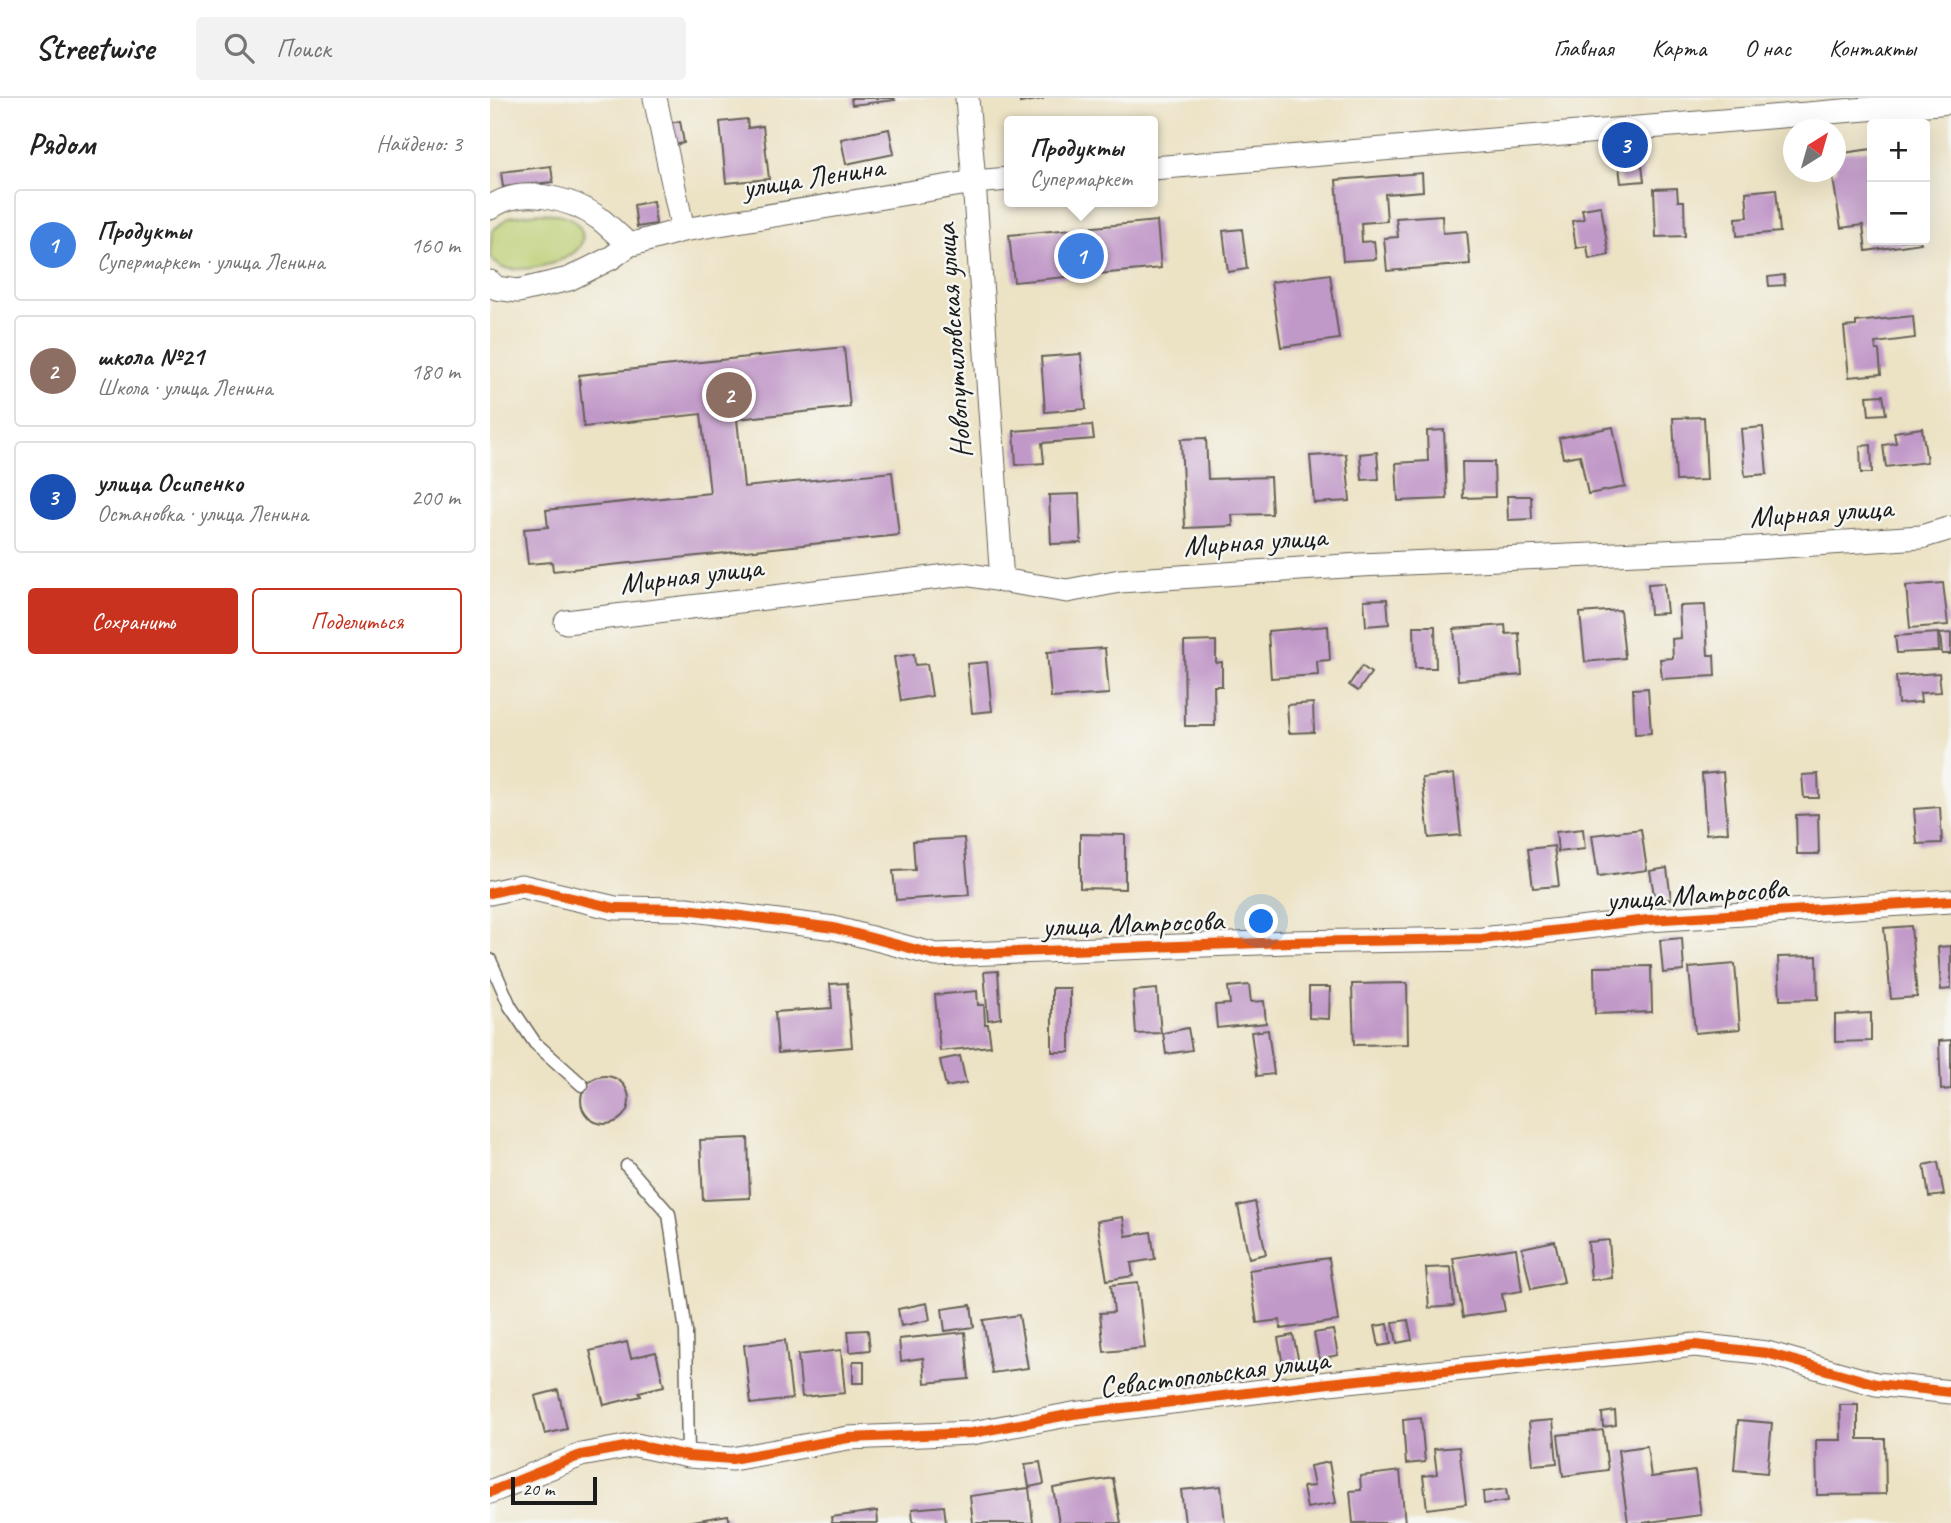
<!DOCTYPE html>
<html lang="ru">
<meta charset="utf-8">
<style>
:root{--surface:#fff;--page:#f2f2f2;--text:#222;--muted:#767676;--line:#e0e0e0;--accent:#c8321e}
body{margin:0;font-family:Caveat,sans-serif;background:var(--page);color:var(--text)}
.controls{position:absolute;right:21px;top:21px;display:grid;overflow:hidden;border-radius:7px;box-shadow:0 7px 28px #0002}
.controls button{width:63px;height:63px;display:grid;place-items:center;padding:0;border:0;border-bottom:2px solid var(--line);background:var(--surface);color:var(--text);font:35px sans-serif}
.compass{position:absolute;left:1293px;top:21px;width:63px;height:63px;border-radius:50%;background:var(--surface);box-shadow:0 7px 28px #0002;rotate:37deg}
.scale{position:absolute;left:21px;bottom:18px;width:86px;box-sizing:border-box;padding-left:7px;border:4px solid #1c1c1c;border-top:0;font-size:19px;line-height:24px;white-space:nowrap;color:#1c1c1c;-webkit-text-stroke:5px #f6f6f2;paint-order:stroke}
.you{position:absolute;left:772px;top:824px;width:24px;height:24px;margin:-18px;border:5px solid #fff;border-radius:50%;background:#1a73e8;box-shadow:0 0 0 10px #1a73e833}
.badge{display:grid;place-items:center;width:46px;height:46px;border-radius:50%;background:var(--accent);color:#fff;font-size:23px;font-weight:700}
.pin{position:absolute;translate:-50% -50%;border:4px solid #fff;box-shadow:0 2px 7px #0006}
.popup{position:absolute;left:514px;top:18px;width:154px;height:91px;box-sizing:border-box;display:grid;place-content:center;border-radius:7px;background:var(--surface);filter:drop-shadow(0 2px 5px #0005);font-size:23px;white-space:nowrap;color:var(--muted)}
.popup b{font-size:26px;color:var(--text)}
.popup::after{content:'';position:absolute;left:50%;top:100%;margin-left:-14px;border:14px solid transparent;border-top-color:var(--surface)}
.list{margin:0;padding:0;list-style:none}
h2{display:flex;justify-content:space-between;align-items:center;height:91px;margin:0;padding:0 28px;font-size:30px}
h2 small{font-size:23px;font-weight:400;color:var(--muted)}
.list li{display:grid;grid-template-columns:46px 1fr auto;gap:21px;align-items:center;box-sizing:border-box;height:112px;margin:0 14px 14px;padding:0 14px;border:2px solid var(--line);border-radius:7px}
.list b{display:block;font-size:26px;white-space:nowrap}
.list p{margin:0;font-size:23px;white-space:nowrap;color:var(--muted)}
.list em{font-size:23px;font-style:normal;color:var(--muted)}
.actions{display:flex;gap:14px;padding:21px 28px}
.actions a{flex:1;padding:16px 0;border:2px solid var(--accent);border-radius:7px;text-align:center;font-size:24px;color:var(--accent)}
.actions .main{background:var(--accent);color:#fff}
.icon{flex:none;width:38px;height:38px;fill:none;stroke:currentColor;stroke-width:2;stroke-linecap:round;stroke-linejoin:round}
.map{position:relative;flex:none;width:1461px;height:1425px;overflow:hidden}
header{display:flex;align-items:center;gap:42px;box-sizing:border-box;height:98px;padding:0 35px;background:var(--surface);border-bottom:2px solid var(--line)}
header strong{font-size:33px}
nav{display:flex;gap:38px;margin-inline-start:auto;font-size:24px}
.search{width:490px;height:63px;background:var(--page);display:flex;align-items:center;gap:18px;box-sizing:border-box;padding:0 24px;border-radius:7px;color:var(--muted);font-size:26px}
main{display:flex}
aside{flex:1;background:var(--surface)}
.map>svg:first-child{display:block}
.green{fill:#bbce72;stroke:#6c7547;stroke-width:2}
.building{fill:#c199c8}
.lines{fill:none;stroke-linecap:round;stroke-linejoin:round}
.service-casing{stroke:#656157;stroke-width:15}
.minor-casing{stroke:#656157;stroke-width:25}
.service{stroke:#fff;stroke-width:12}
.minor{stroke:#fff;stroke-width:23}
.cycleway-casing{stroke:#f6f6f2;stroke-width:15}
.cycleway{stroke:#e8590c;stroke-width:10}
.labels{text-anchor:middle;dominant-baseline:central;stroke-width:5;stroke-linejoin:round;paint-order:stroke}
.street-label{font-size:30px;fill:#1c1c1c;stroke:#f6f6f2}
</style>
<header>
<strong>Streetwise</strong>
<div class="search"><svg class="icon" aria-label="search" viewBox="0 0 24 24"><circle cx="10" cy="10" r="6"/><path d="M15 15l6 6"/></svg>Поиск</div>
<nav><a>Главная</a><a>Карта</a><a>О нас</a><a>Контакты</a></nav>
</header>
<main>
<aside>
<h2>Рядом<small>Найдено: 3</small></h2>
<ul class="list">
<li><span class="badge" style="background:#3f7fe0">1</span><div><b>Продукты</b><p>Супермаркет · улица Ленина</p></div><em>160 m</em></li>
<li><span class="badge" style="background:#8d6e63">2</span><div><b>школа №21</b><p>Школа · улица Ленина</p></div><em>180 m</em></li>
<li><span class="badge" style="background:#1a4fb4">3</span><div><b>улица Осипенко</b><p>Остановка · улица Ленина</p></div><em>200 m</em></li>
</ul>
<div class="actions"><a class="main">Сохранить</a><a>Поделиться</a></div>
</aside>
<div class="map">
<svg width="1461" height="1425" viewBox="0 0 1461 1425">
<rect width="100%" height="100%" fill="#f6f6f2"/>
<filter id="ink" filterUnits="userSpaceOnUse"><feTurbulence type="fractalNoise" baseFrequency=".0143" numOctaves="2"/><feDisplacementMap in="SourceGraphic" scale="14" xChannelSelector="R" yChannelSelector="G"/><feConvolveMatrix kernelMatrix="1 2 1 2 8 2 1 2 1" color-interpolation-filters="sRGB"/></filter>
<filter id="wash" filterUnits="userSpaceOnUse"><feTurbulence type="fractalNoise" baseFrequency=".00686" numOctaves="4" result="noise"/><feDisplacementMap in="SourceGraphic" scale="28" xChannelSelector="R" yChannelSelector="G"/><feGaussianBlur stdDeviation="1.57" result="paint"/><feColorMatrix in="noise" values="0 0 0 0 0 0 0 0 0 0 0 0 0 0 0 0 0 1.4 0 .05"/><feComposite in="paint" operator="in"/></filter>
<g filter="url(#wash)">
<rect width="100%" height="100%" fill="#ece2c4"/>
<path class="green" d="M 47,115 C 56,116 67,115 75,118 C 80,119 85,123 88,127 C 112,161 34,176 13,170 C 8,168 4,163 0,159 L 2,133 L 19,119 Z"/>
<g id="blocks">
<path class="building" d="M 361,0 L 404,0 L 405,2 L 362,7 Z
M 530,0 L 553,0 L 553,1 L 530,5 Z
M 257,21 L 258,30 L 273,28 L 279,81 L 236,85 L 230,24 Z
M 190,23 L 194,45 L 184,47 L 180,25 Z
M 399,31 L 404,56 L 356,66 L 351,41 Z
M 1382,51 L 1382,142 L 1430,142 L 1431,145 L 1376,153 L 1373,127 L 1351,130 L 1342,74 L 1346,74 L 1346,56 Z
M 1152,67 L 1154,83 L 1131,85 L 1129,69 Z
M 61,68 L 63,84 L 13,89 L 11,74 Z
M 932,75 L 933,93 L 895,96 L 897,123 L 871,125 L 872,144 L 884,143 L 886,161 L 853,163 L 846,82 Z
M 1187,90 L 1188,103 L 1194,103 L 1195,138 L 1166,139 L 1164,91 Z
M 1286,91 L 1290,134 L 1247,138 L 1246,120 L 1258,119 L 1256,94 Z
M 163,103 L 166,126 L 147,129 L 144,107 Z
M 1111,108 L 1119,157 L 1099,161 L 1097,148 L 1086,150 L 1082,123 L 1094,121 L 1092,111 Z
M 952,117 L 953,135 L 977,133 L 980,166 L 897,173 L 894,140 L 908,139 L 906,120 Z
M 667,123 L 671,170 L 524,184 L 519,137 Z
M 752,131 L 757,171 L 738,174 L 733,133 Z
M 840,176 L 849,241 L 791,249 L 781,184 Z
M 1294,177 L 1295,187 L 1279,188 L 1278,179 Z
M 1423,218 L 1425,240 L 1385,245 L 1386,252 L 1389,252 L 1391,276 L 1359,279 L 1354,229 L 1366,228 L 1366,224 Z
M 354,249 L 360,309 L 247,321 L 254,389 L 402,374 L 409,437 L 63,473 L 62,464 L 38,466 L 34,431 L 58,429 L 56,412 L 220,395 L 211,316 L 94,329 L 89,277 Z
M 591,256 L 596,311 L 555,314 L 551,259 Z
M 1393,297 L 1396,316 L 1379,317 L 1377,298 Z
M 1214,319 L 1217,382 L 1186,383 L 1183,320 Z
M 602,327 L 604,341 L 552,345 L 554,365 L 526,367 L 524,333 Z
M 1123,329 L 1135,389 L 1098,396 L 1090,357 L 1073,360 L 1069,340 Z
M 1273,329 L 1277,376 L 1255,378 L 1251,331 Z
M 1432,330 L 1437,364 L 1396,369 L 1393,347 L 1406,345 L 1404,334 Z
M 954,332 L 957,401 L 908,403 L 906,365 L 938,363 L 937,333 Z
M 716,340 L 718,381 L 780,379 L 782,416 L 742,417 L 743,428 L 695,430 L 691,341 Z
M 1381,347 L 1382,375 L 1371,375 L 1370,348 Z
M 887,354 L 889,381 L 872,382 L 870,356 Z
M 856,356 L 860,403 L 824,405 L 820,358 Z
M 972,364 L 1004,364 L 1005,399 L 973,400 Z
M 589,396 L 591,445 L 561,446 L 559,397 Z
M 1017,398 L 1041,398 L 1042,421 L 1018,422 Z
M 1174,485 L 1177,515 L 1160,516 L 1158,486 Z
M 1453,485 L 1458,527 L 1420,530 L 1416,488 Z
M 897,501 L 899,526 L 876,528 L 874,502 Z
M 1215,507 L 1218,557 L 1224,557 L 1225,578 L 1172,581 L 1170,561 L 1183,560 L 1182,541 L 1191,540 L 1189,508 Z
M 1130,512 L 1135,560 L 1095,564 L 1090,515 Z
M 1015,527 L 1016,536 L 1029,535 L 1032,577 L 968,582 L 964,531 Z
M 838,528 L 840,562 L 827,563 L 828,577 L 781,580 L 778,533 Z
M 924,528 L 945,528 L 946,570 L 925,570 Z
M 1448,535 L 1449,553 L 1407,555 L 1405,538 Z
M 1461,535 L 1461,556 L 1452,556 L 1450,536 Z
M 726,543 L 726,565 L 732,564 L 732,588 L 724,588 L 725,628 L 695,628 L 694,544 Z
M 615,550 L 619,596 L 561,600 L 557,554 Z
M 424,556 L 425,567 L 437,566 L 442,598 L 411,603 L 404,559 Z
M 497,564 L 502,613 L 482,615 L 477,566 Z
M 872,568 L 881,575 L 868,593 L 859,587 Z
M 1449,575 L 1451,594 L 1430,595 L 1431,604 L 1408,606 L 1406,578 Z
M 1158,590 L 1161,635 L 1145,636 L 1143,591 Z
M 823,605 L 824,634 L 799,635 L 797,607 Z
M 1233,674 L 1238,734 L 1216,736 L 1212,676 Z
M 964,676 L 971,737 L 939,740 L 932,680 Z
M 1328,676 L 1329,700 L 1314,700 L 1312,677 Z
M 1450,709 L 1452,745 L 1427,746 L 1424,711 Z
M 1328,716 L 1329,756 L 1307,756 L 1306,717 Z
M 1093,731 L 1095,751 L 1068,754 L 1066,734 Z
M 1151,731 L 1157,772 L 1108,779 L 1102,737 Z
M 590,736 L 635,737 L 635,791 L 590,790 Z
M 474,740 L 479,797 L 406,802 L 403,773 L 425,772 L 423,743 Z
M 1064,748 L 1069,788 L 1043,790 L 1038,751 Z
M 1177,770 L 1181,801 L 1165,803 L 1160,773 Z
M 1421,828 L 1427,899 L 1401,901 L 1394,830 Z
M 1192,840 L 1194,873 L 1173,875 L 1170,842 Z
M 1461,848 L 1461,891 L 1451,892 L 1448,849 Z
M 1327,858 L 1328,901 L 1290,902 L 1288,859 Z
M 1245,866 L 1250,931 L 1205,935 L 1199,870 Z
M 1161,868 L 1162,914 L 1105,916 L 1104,869 Z
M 508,873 L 511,920 L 498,922 L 494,874 Z
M 357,885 L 362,949 L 288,955 L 285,914 L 342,910 L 340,886 Z
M 917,885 L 918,946 L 864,947 L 862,886 Z
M 759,887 L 761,904 L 774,903 L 776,925 L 727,930 L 725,907 L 740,906 L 738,889 Z
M 819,889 L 840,889 L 839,921 L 819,920 Z
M 562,890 L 580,890 L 580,954 L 562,954 Z
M 667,891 L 671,935 L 646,936 L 643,893 Z
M 487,893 L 488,907 L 494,907 L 495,926 L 498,926 L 501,948 L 450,953 L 445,897 Z
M 1381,915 L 1381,943 L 1345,944 L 1345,917 Z
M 698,930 L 702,952 L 676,956 L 673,935 Z
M 778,932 L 784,976 L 767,978 L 761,934 Z
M 1461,942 L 1461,991 L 1451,992 L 1449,943 Z
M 470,958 L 476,985 L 456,989 L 450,962 Z
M91 1002a24 24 0 1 1 48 0a24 24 0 1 1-48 0Z
M 258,1040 L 260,1100 L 213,1102 L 210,1042 Z
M 1448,1064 L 1454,1097 L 1439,1099 L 1434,1067 Z
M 765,1104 L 776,1156 L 759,1160 L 748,1108 Z
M 633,1119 L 636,1138 L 661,1134 L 665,1161 L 641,1165 L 643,1178 L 617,1182 L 607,1123 Z
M 1119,1142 L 1122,1180 L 1101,1182 L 1098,1144 Z
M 1065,1143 L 1074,1184 L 1041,1191 L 1032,1150 Z
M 1026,1150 L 1032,1193 L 1012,1196 L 1015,1213 L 973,1219 L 963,1160 Z
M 839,1160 L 848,1223 L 791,1231 L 790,1222 L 767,1225 L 759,1172 Z
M 961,1169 L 964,1208 L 939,1210 L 936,1170 Z
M 648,1184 L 655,1250 L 614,1254 L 610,1215 L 624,1214 L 621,1187 Z
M 437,1205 L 440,1222 L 411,1228 L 408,1211 Z
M 481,1207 L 484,1229 L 455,1233 L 452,1211 Z
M 529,1217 L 538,1270 L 502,1275 L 493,1222 Z
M 918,1222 L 922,1242 L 907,1245 L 903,1224 Z
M 898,1226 L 901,1246 L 889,1248 L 885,1228 Z
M 378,1232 L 380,1252 L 360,1254 L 358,1233 Z
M 843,1232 L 848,1257 L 829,1261 L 824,1235 Z
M 475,1234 L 479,1281 L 435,1285 L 433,1260 L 411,1263 L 409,1241 Z
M 803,1237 L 809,1264 L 793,1267 L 788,1240 Z
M 295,1242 L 302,1301 L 261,1306 L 254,1247 Z
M 137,1244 L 141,1260 L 166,1254 L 174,1288 L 149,1294 L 151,1298 L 114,1307 L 100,1253 Z
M 351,1252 L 355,1295 L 312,1299 L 308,1257 Z
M 363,1263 L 374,1263 L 374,1285 L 363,1285 Z
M 68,1292 L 77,1331 L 55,1336 L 45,1298 Z
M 1350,1307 L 1368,1307 L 1368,1341 L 1395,1341 L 1396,1396 L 1327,1397 L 1326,1342 L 1351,1342 Z
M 1125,1313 L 1126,1327 L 1113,1329 L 1112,1315 Z
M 931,1320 L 935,1364 L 916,1366 L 913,1322 Z
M 1063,1322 L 1067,1365 L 1043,1367 L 1039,1324 Z
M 1248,1322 L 1282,1325 L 1277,1375 L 1244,1372 Z
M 1113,1332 L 1118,1372 L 1073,1378 L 1068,1337 Z
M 1157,1348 L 1161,1379 L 1205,1373 L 1211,1417 L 1152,1425 L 1138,1425 L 1128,1352 Z
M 969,1349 L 976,1406 L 937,1411 L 933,1378 L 947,1376 L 944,1351 Z
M 550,1364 L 554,1386 L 539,1389 L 535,1366 Z
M 839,1364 L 846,1405 L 817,1410 L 813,1389 L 824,1388 L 820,1368 Z
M 910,1373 L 915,1425 L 863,1425 L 860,1393 L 871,1392 L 870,1378 Z
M 623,1380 L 631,1425 L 569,1425 L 563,1390 Z
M 731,1388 L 735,1425 L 695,1425 L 691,1392 Z
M 539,1390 L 543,1425 L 483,1425 L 480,1398 Z
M 1016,1391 L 1018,1403 L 994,1406 L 993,1394 Z
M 454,1408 L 456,1425 L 423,1425 L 422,1411 Z
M 387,1413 L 388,1425 L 342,1425 L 341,1419 Z
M 238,1417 L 240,1425 L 199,1425 L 198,1424 Z"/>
</g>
</g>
<g filter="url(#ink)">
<use href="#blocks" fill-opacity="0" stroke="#656157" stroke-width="2"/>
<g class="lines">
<g class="service-casing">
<path id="service" d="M 0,862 L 20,908 L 45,945 L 92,987
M 137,1068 L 179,1116 L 196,1234 L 198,1358"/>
</g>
<g class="minor-casing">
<path id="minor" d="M 165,0 L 193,132
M 477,0 L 484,84 L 512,483
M 663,70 L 1461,4
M 0,110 C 30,87 82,100 110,121 C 120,129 130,139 139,147
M 0,184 L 6,190 L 28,193 L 79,181 L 121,160 L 139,147 L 193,132 L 484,84 L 519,81
M 76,524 L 474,476 L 577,493 L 630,483 L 870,467 L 1264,450 L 1431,439 L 1461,430
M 0,795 L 31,788 L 125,810 L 196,811 L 344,830 L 446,857 L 798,844 L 992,841 L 1158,822 L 1461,803
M 0,1394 L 91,1357 L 146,1347 L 198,1358 L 242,1361 L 358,1340 L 482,1335 L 583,1316 L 839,1285 L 1205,1247 L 1277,1255 L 1386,1286 L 1461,1294"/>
</g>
<use href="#service" class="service"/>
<use href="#minor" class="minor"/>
<g class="cycleway-casing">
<path id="cycleway" d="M 0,795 L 31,788 L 125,810 L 196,811 L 344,830 L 446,857 L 798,844 L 992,841 L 1158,822 L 1461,803
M 0,1394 L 91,1357 L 146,1347 L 198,1358 L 242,1361 L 358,1340 L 482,1335 L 583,1316 L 839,1285 L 1205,1247 L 1277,1255 L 1386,1286 L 1461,1294"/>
</g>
<use href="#cycleway" class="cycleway"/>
</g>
</g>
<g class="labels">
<g class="street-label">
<text transform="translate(323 79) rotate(-9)">улица Ленина</text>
<text transform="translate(463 243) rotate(-94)">Новопутиловская улица</text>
<text transform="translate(1331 414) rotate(-4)">Мирная улица</text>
<text transform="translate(765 443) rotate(-4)">Мирная улица</text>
<text transform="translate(201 477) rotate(-7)">Мирная улица</text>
<text transform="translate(1207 796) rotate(-4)">улица Матросова</text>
<text transform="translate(643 825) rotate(-2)">улица Матросова</text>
<text transform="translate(724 1275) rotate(-7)">Севастопольская улица</text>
</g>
</g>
</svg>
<div class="controls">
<button>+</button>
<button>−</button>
</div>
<svg class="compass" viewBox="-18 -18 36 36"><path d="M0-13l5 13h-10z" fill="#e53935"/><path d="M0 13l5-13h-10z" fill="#767676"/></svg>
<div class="scale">20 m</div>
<div class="you"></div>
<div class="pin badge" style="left:591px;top:158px;background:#3f7fe0">1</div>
<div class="popup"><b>Продукты</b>Супермаркет</div>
<div class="pin badge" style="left:239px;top:297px;background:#8d6e63">2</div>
<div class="pin badge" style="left:1135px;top:47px;background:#1a4fb4">3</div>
</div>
</main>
